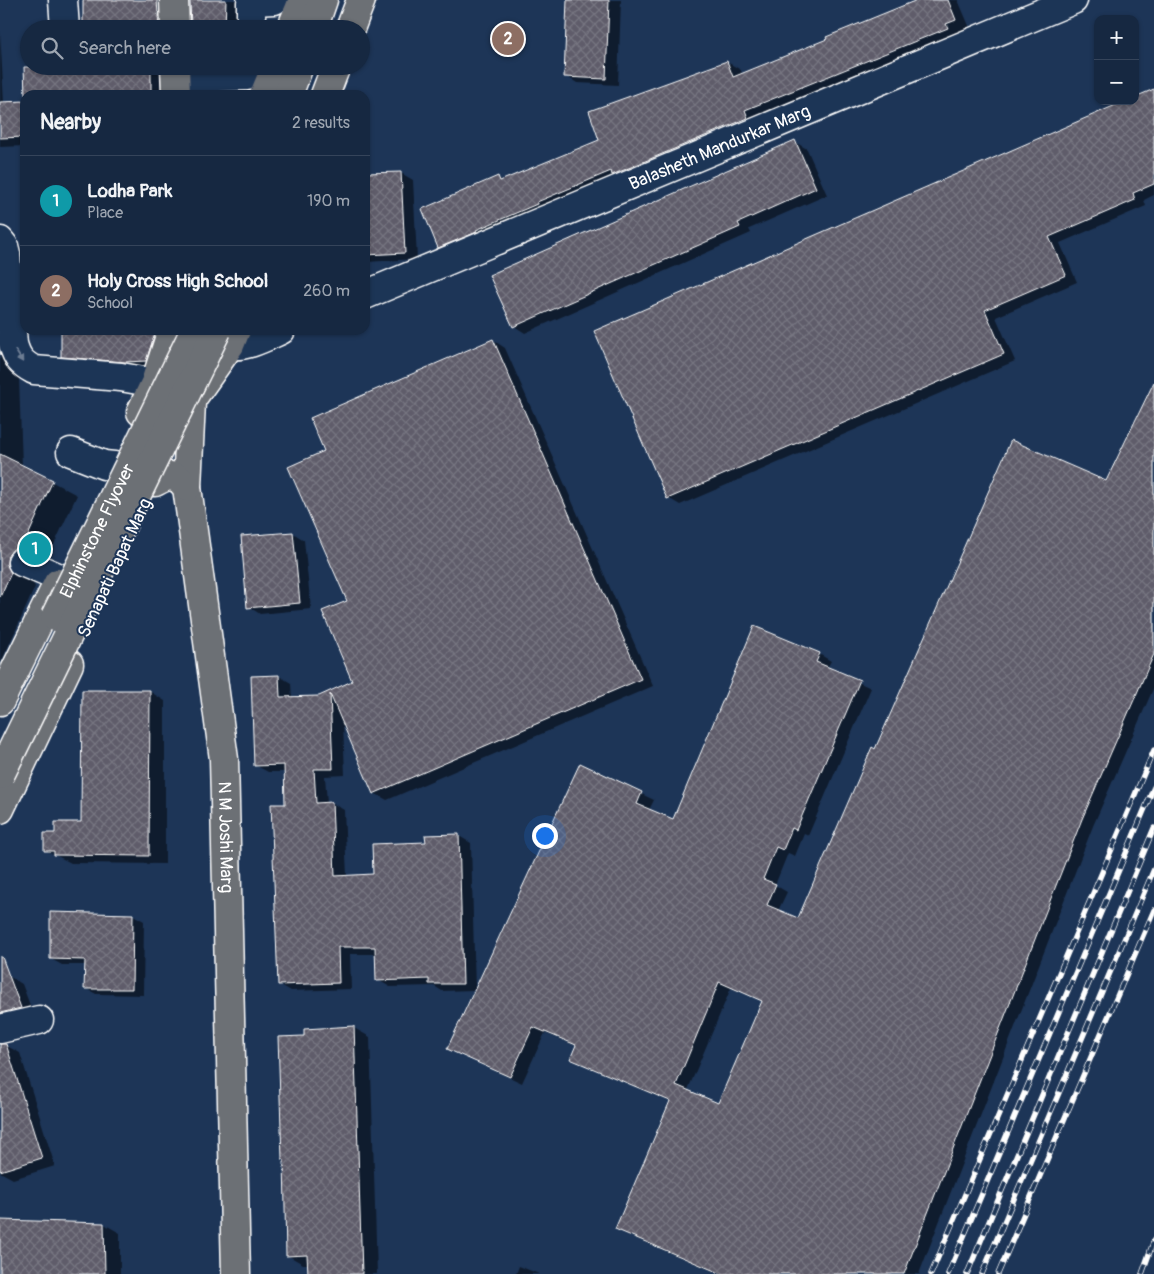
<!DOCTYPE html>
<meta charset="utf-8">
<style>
:root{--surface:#162841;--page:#23344c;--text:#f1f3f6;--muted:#9ea6b1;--line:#35445a;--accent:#ffd166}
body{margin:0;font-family:Pangolin,sans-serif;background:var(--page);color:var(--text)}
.controls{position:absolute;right:15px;top:15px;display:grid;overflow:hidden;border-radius:10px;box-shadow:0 1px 4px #0004}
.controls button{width:45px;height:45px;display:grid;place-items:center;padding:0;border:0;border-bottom:1px solid var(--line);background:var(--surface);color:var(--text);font:25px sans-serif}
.you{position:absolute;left:544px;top:835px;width:18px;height:18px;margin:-12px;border:4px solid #fff;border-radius:50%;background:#1a73e8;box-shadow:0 0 0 8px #1a73e833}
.badge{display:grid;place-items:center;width:32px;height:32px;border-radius:50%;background:var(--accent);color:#fff;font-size:16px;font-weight:700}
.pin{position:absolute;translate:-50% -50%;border:2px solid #fff;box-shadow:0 1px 5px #0006}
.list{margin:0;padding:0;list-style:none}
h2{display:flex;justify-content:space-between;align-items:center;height:65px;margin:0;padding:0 20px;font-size:21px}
h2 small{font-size:16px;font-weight:400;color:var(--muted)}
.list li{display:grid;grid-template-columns:32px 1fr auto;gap:15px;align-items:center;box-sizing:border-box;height:90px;padding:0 20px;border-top:1px solid var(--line)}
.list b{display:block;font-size:19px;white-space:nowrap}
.list p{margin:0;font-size:16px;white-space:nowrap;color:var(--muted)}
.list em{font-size:16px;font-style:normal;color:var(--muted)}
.icon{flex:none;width:28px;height:28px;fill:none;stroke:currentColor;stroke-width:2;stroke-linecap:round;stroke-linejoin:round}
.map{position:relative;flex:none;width:1154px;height:1274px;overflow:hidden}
.search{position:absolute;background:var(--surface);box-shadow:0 1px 4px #0004;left:20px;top:20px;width:350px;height:55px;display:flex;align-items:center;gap:12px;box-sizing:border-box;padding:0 18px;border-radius:28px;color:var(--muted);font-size:19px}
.panel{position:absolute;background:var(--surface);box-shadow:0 1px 4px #0004;left:20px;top:90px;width:350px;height:245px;border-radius:15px}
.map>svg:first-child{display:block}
.shadow{fill:#0007;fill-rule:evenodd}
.building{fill:url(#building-cross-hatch);stroke:#fff;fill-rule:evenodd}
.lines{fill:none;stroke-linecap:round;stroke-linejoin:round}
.minor-casing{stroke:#fff;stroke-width:31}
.major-casing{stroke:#fff;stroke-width:31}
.minor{stroke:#1d3557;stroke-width:28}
.major{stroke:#6c6f75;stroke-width:28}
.rail-casing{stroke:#fff;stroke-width:5.5}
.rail{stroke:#1d3557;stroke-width:4;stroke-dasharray:11;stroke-linecap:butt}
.major-bridge-casing{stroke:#fff;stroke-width:31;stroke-linecap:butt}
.major-bridge{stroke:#6c6f75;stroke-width:28}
.oneway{fill:#6c7c92}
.labels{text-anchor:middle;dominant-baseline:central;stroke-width:4;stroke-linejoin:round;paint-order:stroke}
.street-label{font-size:18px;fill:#fff;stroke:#1d3557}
</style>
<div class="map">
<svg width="1154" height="1274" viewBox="0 0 1154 1274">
<defs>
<pattern id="building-cross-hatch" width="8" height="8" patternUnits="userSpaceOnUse" patternTransform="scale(1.25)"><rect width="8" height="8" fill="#5e5c6a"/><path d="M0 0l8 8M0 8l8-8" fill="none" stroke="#767480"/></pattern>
</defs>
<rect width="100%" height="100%" fill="#1d3557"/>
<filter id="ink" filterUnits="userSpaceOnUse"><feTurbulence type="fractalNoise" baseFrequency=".02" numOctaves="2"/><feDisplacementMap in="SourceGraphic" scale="10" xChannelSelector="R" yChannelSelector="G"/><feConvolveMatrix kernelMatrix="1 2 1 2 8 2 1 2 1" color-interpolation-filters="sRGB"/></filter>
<g filter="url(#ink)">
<path class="shadow" d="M 85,0 L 171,0 L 173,29 L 85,29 Z
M 192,0 L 249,0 L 247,17 L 237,16 L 237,29 L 192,29 Z
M 561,0 L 621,0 L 618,85 L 577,83 L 566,76 L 568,0 Z
M 921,0 L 958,0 L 970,28 L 960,32 L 961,36 L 453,255 L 439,247 L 498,178 L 504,181 L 601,140 L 727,62 L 741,70 L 742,75 Z
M 0,31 L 4,103 L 25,102 L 25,146 L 0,147 Z
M 85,66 L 166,66 L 166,95 L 26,95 L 85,68 Z
M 1154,90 L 1154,195 L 1144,200 L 1146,206 L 1060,243 L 1077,282 L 996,317 L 1015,361 L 680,505 L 668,498 L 1135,101 Z
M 795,142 L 807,149 L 827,195 L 749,229 L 751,233 L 525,333 L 514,326 Z
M 401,173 L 413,180 L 417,259 L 366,262 L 365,175 Z
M 0,306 L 9,312 L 19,378 L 22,466 L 77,495 L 47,560 L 31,579 L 35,587 L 0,665 Z
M 62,330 L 175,330 L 161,370 L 78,365 L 63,356 Z
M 493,340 L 505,348 L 653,686 L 387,800 L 374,793 L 343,721 L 345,775 L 325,776 L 327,803 L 332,803 L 344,810 L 347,876 L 374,876 L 427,844 L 459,836 L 471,843 L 475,990 L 442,991 L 434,986 L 390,987 L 378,980 L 377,954 L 350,954 L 351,989 L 291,991 L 279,984 L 286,805 L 285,772 L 268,772 L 255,765 L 279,676 L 291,683 L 292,698 L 319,697 L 354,682 L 348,602 L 326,452 Z
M 1154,384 L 1154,687 L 1093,826 L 919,1274 L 720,1274 L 628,1235 L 617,1229 L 671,1102 L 584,1065 L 572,1059 L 577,1046 L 545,1033 L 522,1083 L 461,1055 L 581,765 L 654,800 L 649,810 L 673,820 L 819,654 L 831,661 L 827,668 L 871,688 L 808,836 L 804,834 L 795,856 L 788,853 L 775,885 L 787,892 L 778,911 L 799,920 L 876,750 L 1107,482 ZM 731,988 L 763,1001 L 719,1105 L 687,1092 Z
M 293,533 L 304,540 L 311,609 L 260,614 L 249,607 Z
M 149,691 L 165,701 L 165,864 L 71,863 L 45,850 L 56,834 L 83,823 Z
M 133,915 L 144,921 L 143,995 L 96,994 L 85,988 L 86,965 L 62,965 L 51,959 Z
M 0,971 L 22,984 L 34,1016 L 0,1031 Z
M 354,1028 L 370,1037 L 377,1274 L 309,1274 L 309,1264 L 303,1264 L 287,1255 L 285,1160 L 283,1159 L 305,1038 Z
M 0,1044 L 5,1045 L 20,1053 L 55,1166 L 13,1179 L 0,1172 Z
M 0,1221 L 104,1224 L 120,1233 L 120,1274 L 0,1274 Z
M 519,1266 L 539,1274 L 516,1274 Z"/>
<path class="building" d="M 83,0 L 157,0 L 159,29 L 83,29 Z
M 190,0 L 226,0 L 225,29 L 191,29 Z
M 567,0 L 609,0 L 606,79 L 564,77 Z
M 917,0 L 948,0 L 956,20 L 946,24 L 948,28 L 745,110 L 748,118 L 612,175 L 611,171 L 537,202 L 537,204 L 476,230 L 477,232 L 438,248 L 422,209 L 498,176 L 500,181 L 599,140 L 589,111 L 727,61 L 733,77 L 827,39 L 826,37 Z
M 24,67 L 151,67 L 151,95 L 25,95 Z
M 1154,89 L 1154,184 L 1133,193 L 1135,200 L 1049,237 L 1066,275 L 985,310 L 1004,354 L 667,499 L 594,331 L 1125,101 L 1135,101 L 1135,97 Z
M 25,101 L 25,137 L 0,138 L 0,102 Z
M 795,140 L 816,188 L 738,223 L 740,227 L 513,327 L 489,275 Z
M 401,172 L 405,253 L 365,255 L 365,173 Z
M 61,330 L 156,330 L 146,361 L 125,362 L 61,357 Z
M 493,339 L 641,679 L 373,794 L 330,694 L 333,769 L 314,769 L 316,803 L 332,802 L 335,876 L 373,874 L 372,844 L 426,842 L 425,835 L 459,834 L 463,984 L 429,984 L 429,979 L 376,981 L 375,947 L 338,947 L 339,983 L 278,985 L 271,804 L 285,804 L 284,765 L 254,766 L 251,676 L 279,675 L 280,697 L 319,696 L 352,681 L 322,611 L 347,601 L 288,467 L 324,451 L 310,418 Z
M 1154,382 L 1154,654 L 1082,819 L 904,1274 L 722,1274 L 615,1229 L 670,1101 L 570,1059 L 576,1045 L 533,1027 L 510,1077 L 447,1049 L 580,763 L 642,792 L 637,804 L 673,819 L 754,626 L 820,653 L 816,662 L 860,680 L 796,830 L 792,828 L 783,850 L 776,847 L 763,879 L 776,884 L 767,905 L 798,918 L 872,747 L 875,749 L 1011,440 L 1106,481 ZM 719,982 L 762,1001 L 718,1103 L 676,1085 Z
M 0,454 L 53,480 L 23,547 L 13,549 L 8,556 L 7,564 L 11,573 L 0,597 Z
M 293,532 L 300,603 L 247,608 L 241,536 Z
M 82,690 L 150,690 L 149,856 L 54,855 L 54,851 L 44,851 L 44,833 L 55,833 L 55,822 L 81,822 Z
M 50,912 L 133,914 L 132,989 L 84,989 L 85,960 L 50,959 Z
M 0,957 L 2,957 L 21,1008 L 0,1013 Z
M 354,1026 L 362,1274 L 308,1274 L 307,1255 L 286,1256 L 284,1159 L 282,1159 L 278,1037 L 304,1036 L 304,1029 Z
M 0,1044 L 6,1044 L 42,1158 L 0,1171 Z
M 0,1220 L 104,1223 L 105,1274 L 0,1274 Z"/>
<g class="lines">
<g class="minor-casing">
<g id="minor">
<path d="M 63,0 L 65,29"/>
<path d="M 251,29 L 251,2 L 254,1 L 274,0"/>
<path d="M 189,78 L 247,76 L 251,75 L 252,66"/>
<path d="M 0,241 L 4,246 L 6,254 L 13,344 C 17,358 21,363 34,370 L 121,377 L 155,383 L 176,394"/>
<path id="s1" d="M 365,295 L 1073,0"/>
<path d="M 223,330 L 230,345 C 248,347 265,337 281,330"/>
<path d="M 71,452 L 104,465 L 114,466"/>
<path d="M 22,562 L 60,578"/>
<path d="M 0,1029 L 39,1020"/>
</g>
</g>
<g class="major-casing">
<g id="major">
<path d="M 174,0 L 175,29"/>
<path d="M 291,29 L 303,0"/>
<path d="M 313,29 L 323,0"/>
<path d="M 350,29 L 361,0"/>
<path d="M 175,66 L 176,95"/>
<path d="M 264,95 L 276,66"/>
<path d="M 288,95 L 299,66"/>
<path d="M 325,95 L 336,66"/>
<path id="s2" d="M 189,381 L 191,402 L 187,487 L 224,759 L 236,1274"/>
<path d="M 191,400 L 230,345 L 236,330"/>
<path d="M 141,412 L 155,383 L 172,330"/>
<path d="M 125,470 L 155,482 C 171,473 175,474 187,487"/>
<path d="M 0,701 L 58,583"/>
<path d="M 0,809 L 69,664"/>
</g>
</g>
<use href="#minor" class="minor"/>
<use href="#major" class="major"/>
<g class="rail-casing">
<path id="rail" d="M 931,1274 L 1154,750
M 948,1274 L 1154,787
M 967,1274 L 1154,828
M 982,1274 L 1154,869
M 998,1274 L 1154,910
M 1142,1274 L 1154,1240"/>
</g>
<use href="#rail" class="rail"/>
<g class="major-bridge-casing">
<g id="major-bridge">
<path id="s3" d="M 55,617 L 195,330"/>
<path d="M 0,775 L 217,330"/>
</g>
</g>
<use href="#major-bridge" class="major-bridge"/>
</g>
<defs><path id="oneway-solid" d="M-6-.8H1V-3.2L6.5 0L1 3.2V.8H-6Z" transform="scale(1.25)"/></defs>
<use class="oneway" href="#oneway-solid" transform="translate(19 356) rotate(58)"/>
</g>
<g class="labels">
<g class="street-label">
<text stroke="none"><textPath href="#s1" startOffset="384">Balasheth Mandurkar Marg</textPath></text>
<text stroke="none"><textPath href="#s3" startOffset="96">Elphinstone Flyover</textPath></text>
<text transform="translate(115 568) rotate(-65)">Senapati Bapat Marg</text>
<text stroke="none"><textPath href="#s2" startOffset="459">N M Joshi Marg</textPath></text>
</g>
</g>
</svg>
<div class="controls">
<button>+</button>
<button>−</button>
</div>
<div class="you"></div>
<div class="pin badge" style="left:35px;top:549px;background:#0f9aa8">1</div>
<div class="pin badge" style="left:508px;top:39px;background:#8d6e63">2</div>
<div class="search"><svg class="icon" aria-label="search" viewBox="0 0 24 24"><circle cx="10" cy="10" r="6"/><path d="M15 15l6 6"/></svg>Search here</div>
<section class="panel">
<h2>Nearby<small>2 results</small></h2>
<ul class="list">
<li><span class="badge" style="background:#0f9aa8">1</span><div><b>Lodha Park</b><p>Place</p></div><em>190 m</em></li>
<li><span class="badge" style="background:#8d6e63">2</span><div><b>Holy Cross High School</b><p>School</p></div><em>260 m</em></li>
</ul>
</section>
</div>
